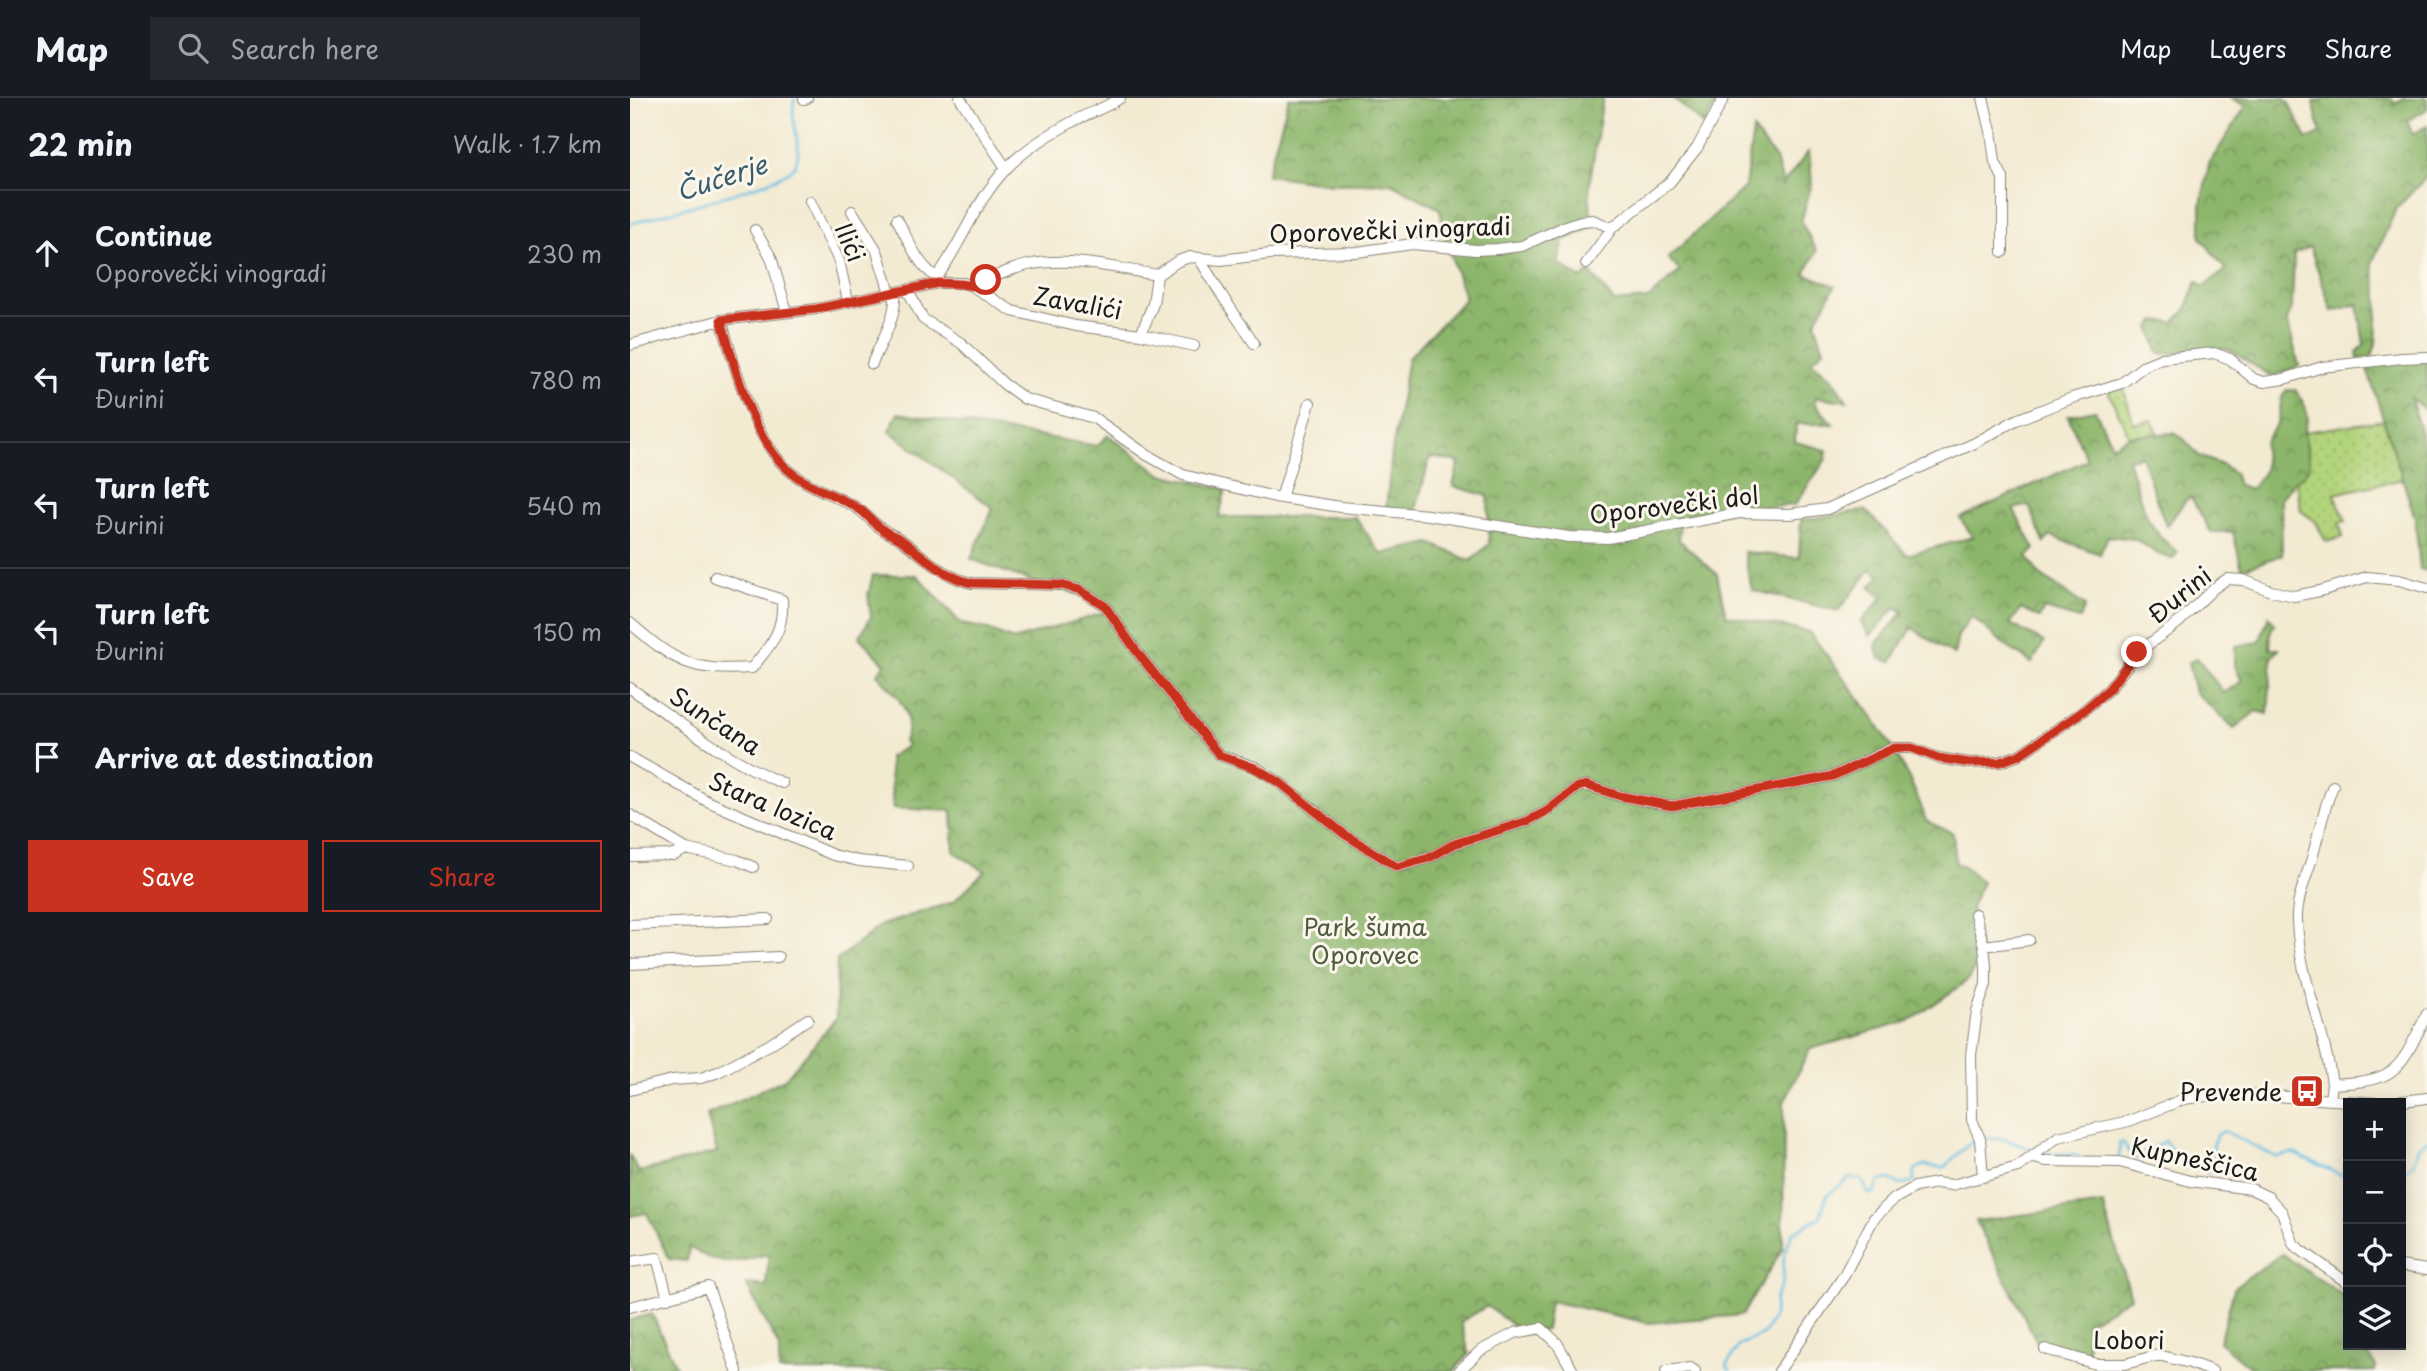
<!DOCTYPE html>
<meta charset="utf-8">
<style>
:root{--surface:#171b24;--page:#242831;--text:#f1f3f6;--muted:#9ea1a6;--line:#363941;--accent:#c8321e}
body{margin:0;font-family:"Playpen Sans",sans-serif;background:var(--page);color:var(--text)}
.controls{position:absolute;right:21px;bottom:21px;display:grid;overflow:hidden;border-radius:0px;box-shadow:0 4px 18px #0003}
.controls button{width:63px;height:63px;display:grid;place-items:center;padding:0;border:0;border-bottom:2px solid var(--line);background:var(--surface);color:var(--text);font:35px sans-serif}
.stop{position:absolute;width:21px;height:21px;margin:-16px;border:5px solid #c8321e;border-radius:50%;background:#fff}
.stop.end{background:#c8321e;border-color:#fff;box-shadow:0 2px 7px #0008}
.list{margin:0;padding:0;list-style:none}
h2{display:flex;justify-content:space-between;align-items:center;height:91px;margin:0;padding:0 28px;font-size:30px}
h2 small{font-size:23px;font-weight:400;color:var(--muted)}
.list li{display:grid;grid-template-columns:46px 1fr auto;gap:21px;align-items:center;box-sizing:border-box;height:126px;padding:0 28px;border-top:2px solid var(--line)}
.list b{display:block;font-size:26px;white-space:nowrap}
.list p{margin:0;font-size:23px;white-space:nowrap;color:var(--muted)}
.list em{font-size:23px;font-style:normal;color:var(--muted)}
.actions{display:flex;gap:14px;padding:21px 28px}
.actions a{flex:1;padding:16px 0;border:2px solid var(--accent);border-radius:0px;text-align:center;font-size:24px;color:var(--accent)}
.actions .main{background:var(--accent);color:#fff}
.icon{flex:none;width:38px;height:38px;fill:none;stroke:currentColor;stroke-width:2;stroke-linecap:round;stroke-linejoin:round}
.map{position:relative;flex:none;width:1797px;height:1273px;overflow:hidden}
header{display:flex;align-items:center;gap:42px;box-sizing:border-box;height:98px;padding:0 35px;background:var(--surface);border-bottom:2px solid var(--line)}
header strong{font-size:33px}
nav{display:flex;gap:38px;margin-inline-start:auto;font-size:24px}
.search{width:490px;height:63px;background:var(--page);display:flex;align-items:center;gap:18px;box-sizing:border-box;padding:0 24px;border-radius:0px;color:var(--muted);font-size:26px}
main{display:flex}
aside{flex:1;background:var(--surface)}
.map>svg:first-child{display:block}
.grass{fill:url(#grass-dots);stroke:#67784c;stroke-width:2}
.forest{fill:url(#forest-crowns);stroke:#546944;stroke-width:2}
.lines{fill:none;stroke-linecap:round;stroke-linejoin:round}
.stream{stroke:#67bfe4;stroke-width:2.5}
.minor-casing{stroke:#888377;stroke-width:12}
.minor{stroke:#fff;stroke-width:10}
.route{stroke:#c8321e;stroke-width:9}
.labels{text-anchor:middle;dominant-baseline:central;stroke-width:6;stroke-linejoin:round;paint-order:stroke}
.street-label{font-size:24px;fill:#1c1c1c;stroke:#fbf7ec}
.park-label{font-size:24px;fill:#505c3e;stroke:#fbf7ec}
.poi-label{font-size:24px;fill:#1c1c1c;stroke:#fbf7ec;text-anchor:end}
.water-label{font-size:26px;font-style:italic;fill:#3a5d6c;stroke:#fbf7ec}
</style>
<header>
<strong>Map</strong>
<div class="search"><svg class="icon" aria-label="search" viewBox="0 0 24 24"><circle cx="10" cy="10" r="6"/><path d="M15 15l6 6"/></svg>Search here</div>
<nav><a>Map</a><a>Layers</a><a>Share</a></nav>
</header>
<main>
<aside>
<h2>22 min<small>Walk · 1.7 km</small></h2>
<ul class="list">
<li><svg class="icon" aria-label="ahead" viewBox="0 0 24 24"><path d="M12 20V5M6 11l6-6 6 6"/></svg><div><b>Continue</b><p>Oporovečki vinogradi</p></div><em>230 m</em></li>
<li><svg class="icon" aria-label="left" viewBox="0 0 24 24"><path d="M17 20v-9H6M10 6l-5 5 5 5"/></svg><div><b>Turn left</b><p>Đurini</p></div><em>780 m</em></li>
<li><svg class="icon" aria-label="left" viewBox="0 0 24 24"><path d="M17 20v-9H6M10 6l-5 5 5 5"/></svg><div><b>Turn left</b><p>Đurini</p></div><em>540 m</em></li>
<li><svg class="icon" aria-label="left" viewBox="0 0 24 24"><path d="M17 20v-9H6M10 6l-5 5 5 5"/></svg><div><b>Turn left</b><p>Đurini</p></div><em>150 m</em></li>
<li><svg class="icon" aria-label="arrive" viewBox="0 0 24 24"><path d="M6 21V4h12l-3 4 3 4H6"/></svg><div><b>Arrive at destination</b></div></li>
</ul>
<div class="actions"><a class="main">Save</a><a>Share</a></div>
</aside>
<div class="map">
<svg width="1797" height="1273" viewBox="0 0 1797 1273">
<defs>
<pattern id="grass-dots" width="8" height="8" patternUnits="userSpaceOnUse" patternTransform="scale(1.75)"><rect width="8" height="8" fill="#b2d47c"/><path d="M2 2h.1M6 6h.1" fill="none" stroke="#98b56b" stroke-width="1.8" stroke-linecap="round"/></pattern>
<pattern id="forest-crowns" width="20" height="18" patternUnits="userSpaceOnUse" patternTransform="scale(1.75)"><rect width="20" height="18" fill="#8db66c"/><path d="M2 6a3 3 0 1 1 6 0M12 15a3 3 0 1 1 6 0" fill="none" stroke="#729358"/></pattern>
</defs>
<rect width="100%" height="100%" fill="#fbf7ec"/>
<filter id="ink" filterUnits="userSpaceOnUse"><feTurbulence type="fractalNoise" baseFrequency=".0143" numOctaves="2"/><feDisplacementMap in="SourceGraphic" scale="14" xChannelSelector="R" yChannelSelector="G"/><feConvolveMatrix kernelMatrix="1 2 1 2 8 2 1 2 1" color-interpolation-filters="sRGB"/></filter>
<filter id="wash" filterUnits="userSpaceOnUse"><feTurbulence type="fractalNoise" baseFrequency=".00686" numOctaves="4" result="noise"/><feDisplacementMap in="SourceGraphic" scale="28" xChannelSelector="R" yChannelSelector="G"/><feGaussianBlur stdDeviation="1.57" result="paint"/><feColorMatrix in="noise" values="0 0 0 0 0 0 0 0 0 0 0 0 0 0 0 0 0 1.4 0 .05"/><feComposite in="paint" operator="in"/></filter>
<g filter="url(#wash)">
<rect width="100%" height="100%" fill="#f3ead2"/>
<path class="grass" d="M 1493,289 L 1504,326 L 1522,322 L 1528,336 L 1499,338 L 1478,293 Z
M 1754,322 L 1773,381 L 1704,396 L 1716,423 L 1709,425 L 1713,439 L 1696,444 L 1686,424 L 1671,413 L 1666,382 C 1684,369 1678,354 1674,334 Z"/>
<path class="forest" d="M 659,0 L 973,0 L 959,89 L 962,129 L 934,142 L 928,165 L 951,181 L 960,174 L 984,204 L 1018,201 L 1050,173 L 1038,160 L 1115,89 L 1123,32 L 1146,61 L 1153,86 L 1179,53 L 1182,85 L 1171,124 L 1187,153 L 1175,176 L 1205,188 L 1185,224 L 1194,252 L 1181,263 L 1200,278 L 1217,303 L 1186,299 L 1186,307 L 1203,326 L 1166,326 L 1165,344 L 1197,352 L 1196,361 L 1165,407 L 1112,411 L 1050,424 L 1049,442 L 1087,476 L 1096,517 L 1179,534 C 1222,591 1275,654 1296,723 L 1323,735 L 1326,766 L 1332,767 L 1352,784 L 1341,809 L 1351,857 L 1338,882 L 1280,923 L 1180,951 L 1154,1004 L 1153,1150 L 1112,1217 L 1019,1225 L 920,1203 L 916,1232 L 894,1236 L 857,1208 L 831,1224 L 839,1256 L 824,1273 L 149,1273 L 149,1249 L 116,1186 L 136,1188 L 139,1156 C 103,1164 92,1171 59,1149 L 57,1163 L 39,1161 L 17,1115 L 0,1118 L 0,1058 L 9,1074 L 87,1054 L 77,1017 L 155,981 L 206,921 L 207,862 L 251,827 L 323,804 L 355,773 L 324,754 L 322,713 L 263,710 L 259,659 L 277,648 L 274,643 C 287,616 265,595 247,576 L 255,566 L 229,539 L 241,519 L 238,497 L 243,477 L 287,477 L 331,526 L 353,530 L 383,542 L 477,514 L 452,497 L 408,486 L 341,461 L 363,410 L 259,333 L 268,315 L 468,348 L 478,337 L 531,376 L 596,391 L 589,419 L 725,419 L 751,456 L 800,445 L 841,463 L 859,446 L 858,398 L 823,388 L 829,364 L 800,359 L 785,415 L 756,411 L 762,354 L 778,260 L 835,201 L 815,140 L 810,111 L 761,85 L 701,86 L 637,77 Z
M 1043,0 L 1089,0 L 1074,27 Z
M 1601,0 L 1654,0 L 1659,5 L 1677,41 L 1691,35 L 1683,4 L 1698,0 L 1761,0 L 1765,6 L 1774,0 L 1797,0 L 1797,11 L 1777,23 L 1783,37 L 1797,27 L 1797,78 L 1766,111 L 1742,165 L 1748,199 L 1746,245 L 1742,259 L 1728,261 L 1727,254 L 1734,247 L 1728,206 L 1702,213 L 1680,149 L 1664,156 L 1662,210 L 1657,222 L 1669,268 L 1642,279 L 1598,251 L 1529,256 L 1520,230 L 1525,223 L 1544,225 L 1556,212 L 1567,183 L 1573,189 L 1596,172 L 1571,140 L 1571,107 L 1579,66 L 1616,8 Z
M 1797,258 L 1797,314 L 1781,300 L 1797,358 L 1797,473 L 1790,471 L 1785,420 L 1736,267 Z
M 1657,292 L 1666,292 L 1675,308 L 1678,320 L 1674,334 L 1680,367 L 1674,377 L 1666,382 L 1651,401 L 1652,457 L 1612,471 L 1603,434 L 1581,434 L 1561,399 L 1555,403 L 1537,428 C 1526,406 1521,381 1511,358 L 1498,361 C 1510,398 1514,432 1548,454 L 1543,461 L 1528,456 L 1505,441 L 1478,438 L 1470,456 L 1421,438 L 1414,444 L 1399,407 L 1383,411 L 1405,451 L 1397,459 L 1409,476 L 1455,508 L 1450,521 L 1414,511 L 1409,520 L 1391,511 L 1380,526 L 1414,544 L 1402,565 L 1375,547 L 1341,518 L 1328,538 L 1324,557 L 1282,530 L 1261,564 L 1250,561 L 1245,547 L 1273,515 L 1266,509 L 1240,538 L 1231,524 L 1252,500 L 1240,489 L 1250,478 L 1241,471 L 1208,513 L 1122,492 L 1114,454 L 1169,460 L 1171,422 L 1236,412 L 1277,457 L 1343,439 L 1330,420 L 1457,362 L 1438,318 L 1465,312 L 1482,348 L 1499,338 L 1544,335 L 1554,341 L 1569,358 L 1592,367 L 1604,375 L 1608,387 L 1621,391 L 1635,372 L 1634,345 L 1648,324 L 1652,299 Z
M 1639,518 L 1645,526 L 1641,532 L 1640,551 L 1649,551 L 1642,560 L 1638,616 L 1626,613 L 1604,631 L 1565,594 L 1558,565 L 1567,560 L 1594,595 L 1612,583 L 1605,568 L 1605,548 L 1629,544 Z
M 1473,1106 L 1501,1199 L 1457,1225 L 1458,1262 L 1407,1244 L 1346,1123 Z
M 1652,1156 L 1712,1197 L 1718,1214 L 1718,1247 L 1732,1247 L 1746,1268 L 1745,1273 L 1624,1273 L 1589,1244 L 1605,1188 Z
M 22,1216 L 48,1273 L 2,1273 L 0,1265 L 0,1222 Z"/>
<g class="lines">
<path class="stream" d="M 0,126 C 27,117 153,86 164,69 C 176,49 157,21 165,0
M 1354,1040 L 1374,1041 L 1404,1052
M 1413,1055 L 1443,1057 L 1450,1060
M 1488,1061 L 1490,1052 L 1489,1046 L 1493,1044 L 1501,1058 L 1506,1060 L 1535,1043 L 1553,1068 L 1567,1070 L 1575,1074 L 1583,1072 L 1586,1064 C 1581,1054 1583,1047 1587,1037 L 1594,1033 L 1646,1059 L 1663,1055 L 1711,1077 L 1718,1075
M 1771,1071 L 1774,1072 L 1783,1067 L 1788,1049 L 1797,1043
M 1100,1273 L 1097,1267 L 1109,1247 L 1134,1236 L 1144,1218 L 1145,1201 L 1153,1184 L 1154,1157 L 1162,1135 L 1190,1119 L 1197,1097 L 1220,1080 L 1231,1081 L 1239,1096 L 1244,1094 L 1249,1083 L 1259,1081 L 1270,1087 L 1284,1083 L 1285,1072 L 1294,1067 L 1313,1070 L 1339,1046 L 1346,1042"/>
</g>
</g>
<g filter="url(#ink)">
<g class="lines">
<g class="minor-casing">
<path id="minor" d="M 330,0 L 376,70
M 1353,0 L 1361,33 L 1365,64 L 1373,80 L 1373,154
M 174,1 L 177,0
M 180,103 L 209,163 L 218,203
M 222,113 L 247,153 L 260,195
M 267,121 C 277,139 288,169 307,179
M 125,132 L 141,159 L 157,214
M 569,160 L 591,196 L 624,245
M 956,166 L 982,130
M 309,185 L 307,179 C 332,145 346,102 376,71 C 393,52 420,36 442,24 C 457,15 475,11 490,0
M 342,188 C 360,181 379,171 398,167 C 439,158 486,170 527,177 L 548,163 L 560,159 L 591,162 L 640,156 L 727,154 L 782,146 L 846,152 L 867,151 L 892,148 L 938,127 L 951,123 L 963,122 L 982,130 L 1040,84 L 1067,50 L 1094,0
M 278,193 L 293,221 L 331,245 L 374,286 L 395,301 L 464,320 L 517,357 L 553,377 L 645,399 L 711,409 L 798,417 L 939,439 L 978,440 L 1109,415 L 1160,416 L 1197,411 L 1345,345 L 1386,322 L 1442,300 L 1492,285 L 1515,267 L 1532,260 L 1584,255 L 1600,261 L 1624,281 L 1634,284 L 1654,281 L 1692,269 L 1772,260 L 1797,259
M 91,222 C 105,267 118,323 147,360 C 167,386 200,394 227,410 C 236,416 243,425 252,431 C 257,435 264,437 270,441 C 294,458 313,479 342,485 L 431,487 L 450,492 L 475,508 L 507,554 L 589,657 L 625,669 L 649,684 L 714,736 L 767,769 L 799,760 L 824,746 L 898,723 L 917,713 L 948,689 L 956,687 L 990,698 L 1042,708 L 1203,678 L 1263,650 L 1282,650 L 1308,660 L 1340,665 L 1370,664 L 1389,657 L 1452,614 L 1479,591 L 1508,554 L 1548,525 L 1584,490 L 1597,481 L 1613,482 L 1641,493 L 1664,498 L 1690,493 L 1737,479 L 1769,482 L 1797,490
M 511,236 L 564,248
M 0,247 L 91,222 L 186,211 L 309,185 L 333,185 L 342,188 L 382,213 L 446,228 L 511,236 L 523,206 L 527,177
M 242,266 C 251,243 267,220 265,194
M 651,400 L 680,305
M 0,525 C 45,564 61,574 122,570 C 141,546 154,534 152,502 L 85,479
M 0,590 C 49,624 97,662 152,685
M 0,659 L 77,703 L 203,757 L 229,763 L 278,768
M 0,717 L 56,751 L 107,762 L 123,769
M 0,758 L 44,757 L 56,751
M 1345,816 L 1354,848 L 1356,867 L 1356,886 L 1347,913 L 1341,957 L 1342,1022 L 1350,1041 L 1353,1079
M 0,827 L 138,821
M 1354,848 L 1399,842
M 0,866 L 148,859
M 1702,986 C 1695,931 1669,879 1667,823 C 1666,802 1676,780 1682,760 C 1689,736 1693,712 1703,688
M 0,992 L 42,982 L 71,980 L 88,974 L 139,947 L 178,921
M 1700,1002 L 1702,986 C 1769,983 1769,972 1797,916
M 1757,1005 L 1797,1000
M 1403,1060 L 1416,1063 L 1490,1064 L 1560,1083 L 1621,1091 L 1638,1099 L 1652,1114 L 1664,1147 L 1715,1183 L 1718,1183
M 0,1164 L 27,1160 L 38,1200
M 1771,1168 L 1797,1172
M 0,1209 L 78,1189 L 107,1273
M 1415,1251 L 1466,1266 L 1495,1266 L 1528,1257 L 1560,1265 L 1582,1273
M 829,1273 L 850,1253 L 885,1235 L 911,1230 L 927,1245 L 943,1273
M 1036,1273 L 1060,1270 L 1065,1273
M 1149,1273 L 1213,1179 L 1244,1120 L 1264,1101 L 1285,1089 L 1306,1085 L 1322,1087 L 1388,1069 L 1428,1039 L 1499,1023 L 1554,1001 L 1583,997 L 1629,997 L 1747,1005"/>
</g>
<use href="#minor" class="minor"/>
</g>
</g>
<g class="lines" filter="url(#ink)">
<path class="route" d="M 356,182 L 342,188 L 332,186 L 309,185 L 186,211 L 91,222 C 106,270 121,342 162,375 C 183,392 211,398 232,413 C 239,419 245,426 252,431 C 257,436 264,437 270,441 C 294,458 313,479 342,485 L 431,487 L 450,492 L 475,508 L 507,554 L 589,657 L 625,670 L 649,684 L 714,736 L 767,769 L 799,760 L 824,746 L 898,723 L 917,713 L 948,689 L 956,687 L 990,698 L 1042,708 L 1203,678 L 1264,650 L 1282,650 L 1308,660 L 1340,665 L 1370,664 L 1389,657 L 1452,614 L 1479,591 L 1507,554"/>
</g>
<defs>
<g id="bus-square" transform="scale(1.75)"><rect x="-9" y="-9" width="18" height="18" rx="4" fill="#c8321e" stroke="#fbf7ec"/><path d="M-5-6H5V4H4V6H2V4H-2V6H-4V4H-5ZM-3.5-4V0h7V-4ZM-3.5 1.2v1.5H-2V1.2ZM2 1.2v1.5H3.5V1.2Z" fill="#fff"/></g>
</defs>
<g fill-rule="evenodd">
<use href="#bus-square" x="1677" y="993"/>
</g>
<g class="labels">
<g class="street-label">
<text transform="translate(760 131) rotate(-2)">Oporovečki vinogradi</text>
<text transform="translate(221 144) rotate(67)">Ilići</text>
<text transform="translate(448 204) rotate(10)">Zavalići</text>
<text transform="translate(1044 406) rotate(-7)">Oporovečki dol</text>
<text transform="translate(1549 496) rotate(-39)">Đurini</text>
<text transform="translate(86 622) rotate(33)">Sunčana</text>
<text transform="translate(143 707) rotate(23)">Stara lozica</text>
<text transform="translate(1565 1060) rotate(12)">Kupneščica</text>
<text x="1499" y="1241">Lobori</text>
</g>
<g class="park-label">
<text x="735" y="828">Park šuma<tspan x="735" dy="28">Oporovec</tspan></text>
</g>
<g class="poi-label">
<text x="1652" y="993">Prevende</text>
</g>
<g class="water-label">
<text transform="translate(91 79) rotate(-18)">Čučerje</text>
</g>
</g>
</svg>
<div class="controls">
<button>+</button>
<button>−</button>
<button><svg class="icon" aria-label="locate" viewBox="0 0 24 24"><circle cx="12" cy="12" r="6"/><path d="M12 2v4M12 18v4M2 12h4M18 12h4"/></svg></button>
<button><svg class="icon" aria-label="layers" viewBox="0 0 24 24"><path d="M12 4l9 5-9 5-9-5zM3 14l9 5 9-5"/></svg></button>
</div>
<div class="stop" style="left:356px;top:182px"></div>
<div class="stop end" style="left:1507px;top:554px"></div>
</div>
</main>
